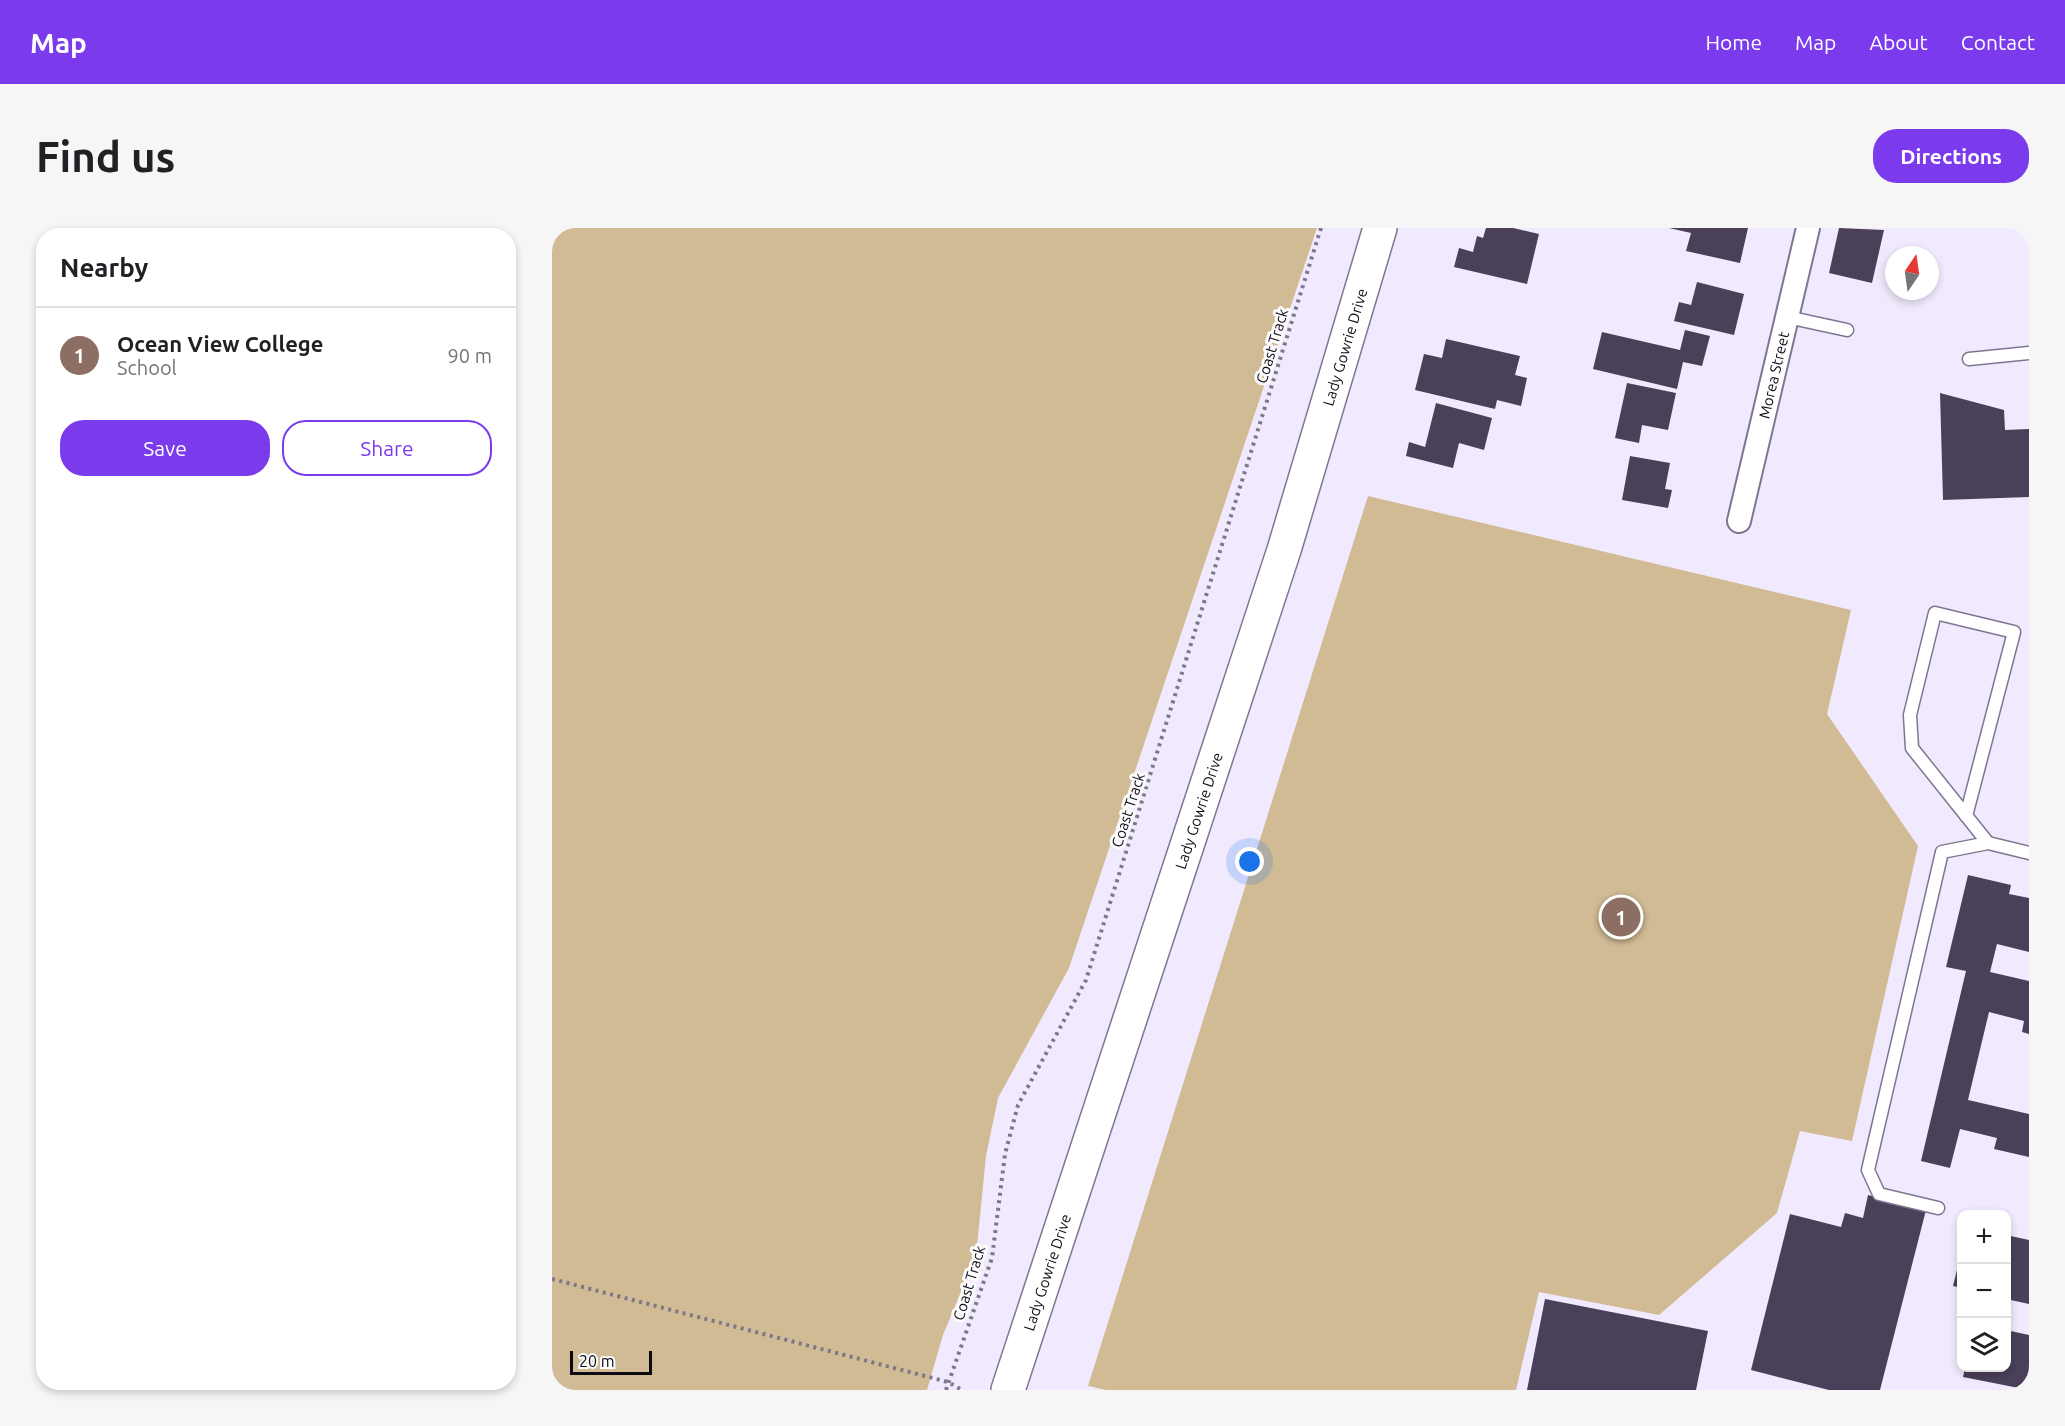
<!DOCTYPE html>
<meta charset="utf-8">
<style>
:root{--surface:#fff;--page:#f6f6f6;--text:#202124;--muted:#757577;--line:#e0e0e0;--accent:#7c3aed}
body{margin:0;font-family:Ubuntu,sans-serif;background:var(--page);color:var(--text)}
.controls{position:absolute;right:18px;bottom:18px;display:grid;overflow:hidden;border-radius:12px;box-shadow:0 3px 9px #0003}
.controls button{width:54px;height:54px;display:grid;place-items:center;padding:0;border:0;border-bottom:2px solid var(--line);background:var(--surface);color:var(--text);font:30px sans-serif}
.compass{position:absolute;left:1333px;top:18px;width:54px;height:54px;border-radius:50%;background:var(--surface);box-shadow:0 3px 9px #0003;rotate:13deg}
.scale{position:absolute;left:18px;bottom:15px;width:82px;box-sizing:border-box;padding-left:6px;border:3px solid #0e0a15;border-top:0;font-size:16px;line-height:21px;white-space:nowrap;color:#0e0a15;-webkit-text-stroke:4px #fbfbfb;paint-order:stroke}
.you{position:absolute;left:698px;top:634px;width:21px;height:21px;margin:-15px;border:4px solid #fff;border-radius:50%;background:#1a73e8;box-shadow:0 0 0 9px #1a73e833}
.badge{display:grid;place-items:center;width:39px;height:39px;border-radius:50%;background:var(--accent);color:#fff;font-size:20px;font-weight:700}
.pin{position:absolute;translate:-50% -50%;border:3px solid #fff;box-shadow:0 2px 6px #0006}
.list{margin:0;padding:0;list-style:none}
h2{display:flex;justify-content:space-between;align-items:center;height:78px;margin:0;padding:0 24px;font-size:26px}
h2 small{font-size:20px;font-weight:400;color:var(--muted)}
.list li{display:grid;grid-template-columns:39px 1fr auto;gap:18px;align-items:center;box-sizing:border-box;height:96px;padding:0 24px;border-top:2px solid var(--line)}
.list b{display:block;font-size:22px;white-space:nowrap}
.list p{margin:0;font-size:20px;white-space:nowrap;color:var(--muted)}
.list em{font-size:20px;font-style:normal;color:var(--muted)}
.actions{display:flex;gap:12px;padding:18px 24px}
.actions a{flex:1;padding:14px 0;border:2px solid var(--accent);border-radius:24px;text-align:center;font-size:21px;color:var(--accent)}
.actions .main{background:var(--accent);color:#fff}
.icon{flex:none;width:33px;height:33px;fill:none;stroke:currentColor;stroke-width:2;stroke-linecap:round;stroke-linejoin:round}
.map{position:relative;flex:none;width:1477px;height:1162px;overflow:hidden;border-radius:24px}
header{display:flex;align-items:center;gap:36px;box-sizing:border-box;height:84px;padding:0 30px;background:var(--accent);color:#fff}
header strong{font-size:28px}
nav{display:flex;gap:33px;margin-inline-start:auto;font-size:21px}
.intro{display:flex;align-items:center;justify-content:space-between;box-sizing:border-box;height:144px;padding:0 36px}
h1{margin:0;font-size:42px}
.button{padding:15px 27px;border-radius:24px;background:var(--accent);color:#fff;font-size:21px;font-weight:700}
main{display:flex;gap:36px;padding:0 36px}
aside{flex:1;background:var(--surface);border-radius:24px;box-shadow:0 3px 9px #0003}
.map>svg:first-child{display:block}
.green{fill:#d1bb95}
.building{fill:#4a405a}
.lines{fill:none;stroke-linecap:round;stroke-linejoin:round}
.service-casing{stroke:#7f7591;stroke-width:15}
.minor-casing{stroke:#7f7591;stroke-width:26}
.secondary-casing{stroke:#7f7591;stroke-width:36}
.path{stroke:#7d7787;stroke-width:4;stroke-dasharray:3 4.5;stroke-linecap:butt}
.service{stroke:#fff;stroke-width:12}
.minor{stroke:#fff;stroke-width:22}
.secondary{stroke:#fff;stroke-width:33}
.labels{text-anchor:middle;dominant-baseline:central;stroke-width:6;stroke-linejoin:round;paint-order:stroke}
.street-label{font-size:15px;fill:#0e0a15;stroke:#fbfbfb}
</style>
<header>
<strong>Map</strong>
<nav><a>Home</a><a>Map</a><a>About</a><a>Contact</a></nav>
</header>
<div class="intro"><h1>Find us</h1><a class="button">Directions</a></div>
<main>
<aside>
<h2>Nearby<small></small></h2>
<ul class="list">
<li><span class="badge" style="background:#8d6e63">1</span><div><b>Ocean View College</b><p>School</p></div><em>90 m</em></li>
</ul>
<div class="actions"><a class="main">Save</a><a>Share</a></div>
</aside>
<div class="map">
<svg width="1477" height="1162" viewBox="0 0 1477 1162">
<rect width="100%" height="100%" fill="#f1eafe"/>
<path class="green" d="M 0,0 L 765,0 L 517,740 L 446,870 L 434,928 L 424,1028 L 391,1107 L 375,1162 L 0,1162 Z
M 816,268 L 1299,382 L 1275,486 L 1366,618 L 1300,913 L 1248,903 L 1225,985 L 1107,1087 L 987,1064 L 964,1162 L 554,1162 L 536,1158 Z"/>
<path class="building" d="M 934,0 L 961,0 L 987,6 L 975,56 L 902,39 L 907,20 L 921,24 L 925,8 L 931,10 Z
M 1117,0 L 1196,0 L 1188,35 L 1134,23 L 1139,5 Z
M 1287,0 L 1332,2 L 1320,55 L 1277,45 Z
M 1145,54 L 1192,66 L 1182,107 L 1122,93 L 1127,74 L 1139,77 Z
M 1133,102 L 1158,108 L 1150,138 L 1131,134 L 1125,161 L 1041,141 L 1050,104 L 1128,122 Z
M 894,111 L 968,128 L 963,147 L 975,150 L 969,178 L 945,172 L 943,181 L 863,162 L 872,126 L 890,130 Z
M 1075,155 L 1124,165 L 1116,202 L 1090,197 L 1087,215 L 1063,210 Z
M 1388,165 L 1452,182 L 1453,202 L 1477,201 L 1477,269 L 1391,272 Z
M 884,175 L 940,190 L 932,222 L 907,215 L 901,240 L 854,228 L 857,214 L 873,219 Z
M 1078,228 L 1118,235 L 1113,261 L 1120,262 L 1116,280 L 1070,272 Z
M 1416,647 L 1459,657 L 1457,666 L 1477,670 L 1477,724 L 1445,716 L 1438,744 L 1477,753 L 1477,806 L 1470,804 L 1472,793 L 1437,784 L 1416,872 L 1477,886 L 1477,929 L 1442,921 L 1445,910 L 1408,901 L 1398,940 L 1369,933 L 1414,743 L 1394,739 Z
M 1316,967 L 1374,982 L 1328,1162 L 1277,1162 L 1199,1142 L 1238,986 L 1289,999 L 1293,985 L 1311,990 Z
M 1454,1007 L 1477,1012 L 1477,1076 L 1454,1071 Z
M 1409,1026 L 1410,1026 L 1410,1060 L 1401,1058 Z
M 993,1071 L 1156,1103 L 1144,1162 L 975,1162 Z
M 1454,1102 L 1477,1107 L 1477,1162 L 1411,1149 L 1413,1140 L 1454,1140 Z"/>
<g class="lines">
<g class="service-casing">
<path id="service" d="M 1235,89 L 1295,102
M 1417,131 L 1477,125
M 1414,588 L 1462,404 L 1383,385 L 1358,487 L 1360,520 L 1436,615
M 1386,980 L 1327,966 L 1316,942 L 1390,624 L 1436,615 L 1477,625"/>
</g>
<g class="minor-casing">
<g id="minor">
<path id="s1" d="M 1187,293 L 1256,0"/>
</g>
</g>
<g class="secondary-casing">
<g id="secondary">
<path id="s2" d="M 456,1162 L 732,322 L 828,0"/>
</g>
</g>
<path class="path" d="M 0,1051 L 396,1154 L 410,1162
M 394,1162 L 440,1030 L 453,926 L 466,877 L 534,752 L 769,0"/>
<use href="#service" class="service"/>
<use href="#minor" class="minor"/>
<use href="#secondary" class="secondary"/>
</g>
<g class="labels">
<g class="street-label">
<text transform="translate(720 118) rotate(-73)">Coast Track</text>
<text stroke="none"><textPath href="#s2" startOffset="1096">Lady Gowrie Drive</textPath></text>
<text stroke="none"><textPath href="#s1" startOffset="150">Morea Street</textPath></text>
<text transform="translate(576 582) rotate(-72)">Coast Track</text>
<text stroke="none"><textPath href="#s2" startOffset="610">Lady Gowrie Drive</textPath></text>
<text stroke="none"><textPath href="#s2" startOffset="124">Lady Gowrie Drive</textPath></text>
<text transform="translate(417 1055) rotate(-73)">Coast Track</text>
</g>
</g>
</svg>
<div class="controls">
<button>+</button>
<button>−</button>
<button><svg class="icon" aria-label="layers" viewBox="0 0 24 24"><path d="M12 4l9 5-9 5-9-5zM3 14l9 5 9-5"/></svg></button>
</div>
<svg class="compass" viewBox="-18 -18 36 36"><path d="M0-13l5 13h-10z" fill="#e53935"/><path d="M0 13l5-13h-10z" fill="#757577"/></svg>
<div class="scale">20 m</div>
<div class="you"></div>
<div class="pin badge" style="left:1069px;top:689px;background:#8d6e63">1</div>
</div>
</main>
